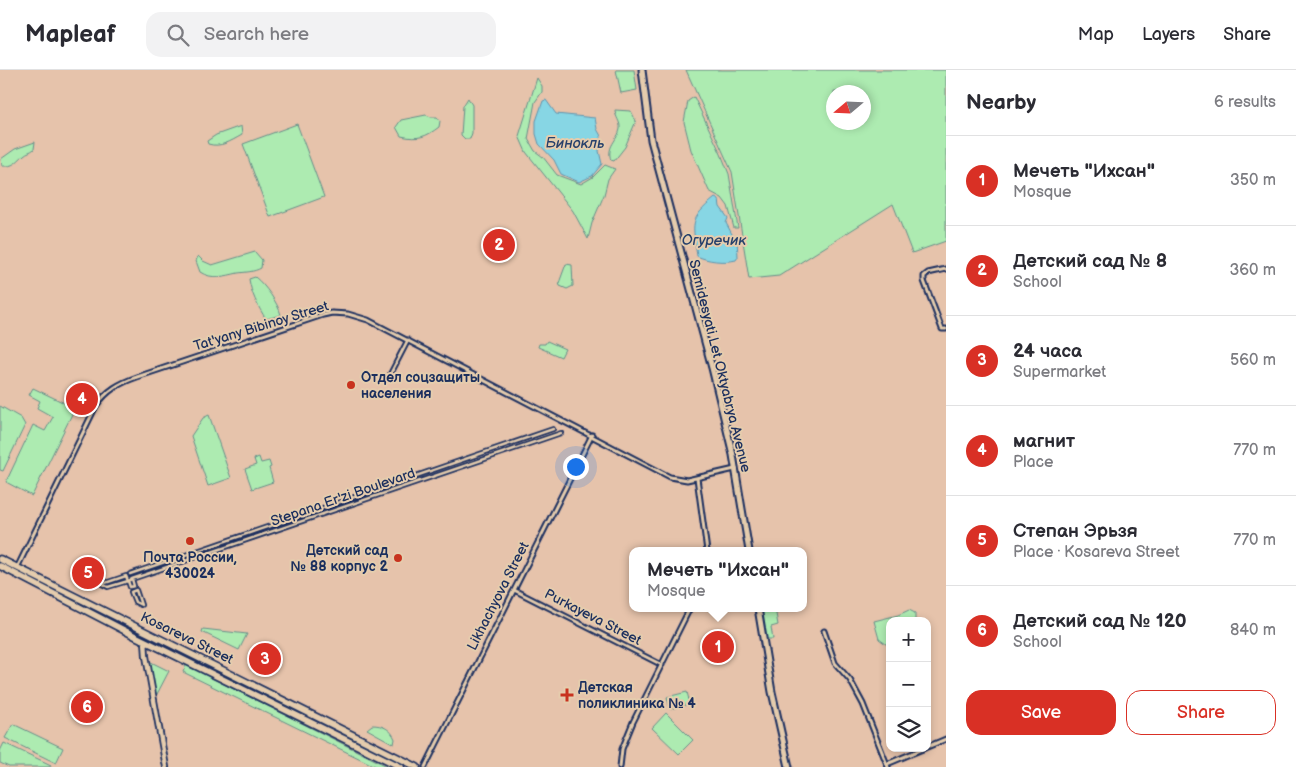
<!DOCTYPE html>
<meta charset="utf-8">
<style>
:root{--surface:#fff;--page:#f2f2f3;--text:#2b2b33;--muted:#7c7c81;--line:#e1e1e2;--accent:#d93025}
body{margin:0;font-family:"Balsamiq Sans",sans-serif;background:var(--page);color:var(--text)}
.controls{position:absolute;right:15px;bottom:15px;display:grid;overflow:hidden;border-radius:10px;box-shadow:0 2px 8px #0003}
.controls button{width:45px;height:45px;display:grid;place-items:center;padding:0;border:0;border-bottom:1px solid var(--line);background:var(--surface);color:var(--text);font:25px sans-serif}
.compass{position:absolute;left:826px;top:15px;width:45px;height:45px;border-radius:50%;background:var(--surface);box-shadow:0 2px 8px #0003;rotate:251deg}
.you{position:absolute;left:575px;top:396px;width:18px;height:18px;margin:-12px;border:4px solid #fff;border-radius:50%;background:#1a73e8;box-shadow:0 0 0 8px #1a73e833}
.badge{display:grid;place-items:center;width:32px;height:32px;border-radius:50%;background:var(--accent);color:#fff;font-size:16px;font-weight:700}
.pin{position:absolute;translate:-50% -50%;border:2px solid #fff;box-shadow:0 1px 5px #0006}
.popup{position:absolute;left:629px;top:477px;width:178px;height:65px;box-sizing:border-box;display:grid;place-content:center;border-radius:10px;background:var(--surface);filter:drop-shadow(0 1px 4px #0005);font-size:16px;white-space:nowrap;color:var(--muted)}
.popup b{font-size:19px;color:var(--text)}
.popup::after{content:'';position:absolute;left:50%;top:100%;margin-left:-10px;border:10px solid transparent;border-top-color:var(--surface)}
.list{margin:0;padding:0;list-style:none}
h2{display:flex;justify-content:space-between;align-items:center;height:65px;margin:0;padding:0 20px;font-size:21px}
h2 small{font-size:16px;font-weight:400;color:var(--muted)}
.list li{display:grid;grid-template-columns:32px 1fr auto;gap:15px;align-items:center;box-sizing:border-box;height:90px;padding:0 20px;border-top:1px solid var(--line)}
.list b{display:block;font-size:19px;white-space:nowrap}
.list p{margin:0;font-size:16px;white-space:nowrap;color:var(--muted)}
.list em{font-size:16px;font-style:normal;color:var(--muted)}
.actions{display:flex;gap:10px;padding:15px 20px}
.actions a{flex:1;padding:11px 0;border:1px solid var(--accent);border-radius:15px;text-align:center;font-size:18px;color:var(--accent)}
.actions .main{background:var(--accent);color:#fff}
.icon{flex:none;width:28px;height:28px;fill:none;stroke:currentColor;stroke-width:2;stroke-linecap:round;stroke-linejoin:round}
.map{position:relative;flex:none;width:946px;height:697px;overflow:hidden}
header{display:flex;align-items:center;gap:30px;box-sizing:border-box;height:70px;padding:0 25px;background:var(--surface);border-bottom:1px solid var(--line)}
header strong{font-size:24px}
nav{display:flex;gap:28px;margin-inline-start:auto;font-size:18px}
.search{width:350px;height:45px;background:var(--page);display:flex;align-items:center;gap:12px;box-sizing:border-box;padding:0 18px;border-radius:15px;color:var(--muted);font-size:19px}
main{display:flex}
aside{flex:1;background:var(--surface)}
.map>svg:first-child{display:block}
.green{fill:#adebb1;stroke:#648d88;fill-rule:evenodd}
.water{fill:#87d6e4;stroke:#5c93ae}
.lines{fill:none;stroke-linecap:round;stroke-linejoin:round}
.pedestrian-casing{stroke:#1b2f5e;stroke-width:6}
.minor-casing{stroke:#1b2f5e;stroke-width:7}
.tertiary-casing{stroke:#1b2f5e;stroke-width:8}
.secondary-casing{stroke:#1b2f5e;stroke-width:9}
.primary-casing{stroke:#1b2f5e;stroke-width:9}
.pedestrian{stroke:#e5ccad;stroke-width:2.5}
.minor{stroke:#e5ccad;stroke-width:3}
.tertiary{stroke:#e5ccad;stroke-width:4.5}
.secondary{stroke:#e5ccad;stroke-width:5}
.primary{stroke:#e5ccad;stroke-width:5.5}
.poi-dot{fill:#c8321e;stroke:#e5ccad;stroke-width:2}
.labels{text-anchor:middle;dominant-baseline:central;stroke-width:4;stroke-linejoin:round;paint-order:stroke}
.street-label{font-size:14px;fill:#1b2f5e;stroke:#e5ccad}
.poi-label{font-size:14px;font-weight:bold;fill:#1b2f5e;stroke:#e5ccad;text-anchor:start}
.water-label{font-size:15px;font-style:italic;fill:#26406b;stroke:#e5ccad}
</style>
<header>
<strong>Mapleaf</strong>
<div class="search"><svg class="icon" aria-label="search" viewBox="0 0 24 24"><circle cx="10" cy="10" r="6"/><path d="M15 15l6 6"/></svg>Search here</div>
<nav><a>Map</a><a>Layers</a><a>Share</a></nav>
</header>
<main>
<div class="map">
<svg width="946" height="697" viewBox="0 0 946 697">
<rect width="100%" height="100%" fill="#e6c3ab"/>
<filter id="ink" filterUnits="userSpaceOnUse"><feTurbulence type="fractalNoise" baseFrequency=".02" numOctaves="2"/><feDisplacementMap in="SourceGraphic" scale="10" xChannelSelector="R" yChannelSelector="G"/><feConvolveMatrix kernelMatrix="1 2 1 2 8 2 1 2 1" color-interpolation-filters="sRGB"/></filter>
<g filter="url(#ink)">
<path class="green" d="M 616,0 L 634,0 L 637,20 L 621,23 Z
M 686,0 L 946,0 L 946,171 L 912,183 L 893,134 L 779,206 L 749,209 L 732,102 ZM 834,22 L 864,22 L 864,52 L 834,52 Z
M 537,8 L 542,16 L 542,22 L 535,32 L 528,69 L 535,81 L 543,87 L 557,105 L 581,114 L 593,107 L 605,95 L 615,99 L 608,109 L 604,125 L 592,153 L 588,169 L 573,141 L 526,82 L 519,66 Z
M 694,27 L 721,84 L 729,104 L 738,158 L 734,158 L 728,136 L 722,128 L 709,121 L 691,80 L 684,52 L 688,31 Z
M 468,28 L 472,35 L 472,63 L 470,69 L 465,69 L 461,65 L 463,36 Z
M 615,40 L 631,41 L 636,51 L 625,77 L 614,91 L 611,90 C 606,76 618,70 620,59 C 621,52 615,47 615,40 Z
M 426,45 L 431,47 L 437,47 L 440,51 L 439,57 C 426,67 418,70 401,66 L 396,57 L 401,50 Z
M 297,54 L 324,127 L 270,147 L 243,74 Z
M 241,56 L 242,65 C 231,71 221,78 208,74 L 207,71 L 216,65 Z
M 35,72 L 34,79 C 31,82 27,82 24,85 C 16,92 14,97 2,96 L 1,89 L 15,79 Z
M 255,182 L 262,190 L 261,198 C 254,202 246,202 238,203 C 225,206 212,210 200,202 L 196,191 L 198,186 L 203,191 L 212,195 Z
M 566,194 L 572,195 L 573,216 L 567,219 L 560,216 L 559,213 Z
M 255,207 C 265,215 278,233 281,245 L 266,249 C 258,237 251,223 249,209 Z
M 547,271 L 565,279 L 561,287 L 538,277 L 539,274 L 545,274 Z
M 33,318 L 75,338 L 32,426 L 6,412 L 33,355 L 45,361 L 53,347 L 37,338 L 40,331 L 29,325 Z
M 0,336 L 21,348 L 25,355 L 3,401 L 0,400 Z
M 209,345 L 231,408 L 208,416 L 191,366 L 203,348 Z
M 259,387 L 261,393 L 269,391 L 271,397 L 269,398 L 273,412 L 252,419 L 245,399 L 256,395 L 254,389 Z
M 761,538 L 775,538 L 778,555 L 771,557 L 773,569 L 765,569 Z
M 909,540 L 915,543 L 915,551 L 890,551 L 890,577 L 879,569 L 874,551 L 898,545 Z
M 203,559 L 247,564 L 239,580 L 202,562 Z
M 149,591 L 169,601 L 155,628 Z
M 186,595 L 389,697 L 377,697 L 183,602 Z
M 687,622 L 690,634 L 670,639 L 667,627 Z
M 666,643 L 693,670 L 679,684 L 652,658 Z
M 13,654 L 63,678 L 56,693 L 5,668 Z
M 372,655 C 383,655 391,659 395,669 L 394,674 L 367,659 Z
M 4,673 L 51,695 L 50,697 L 9,697 L 0,693 L 0,681 Z"/>
<path class="water" d="M 546,30 L 556,44 L 595,48 L 597,59 L 601,66 L 599,81 L 602,94 L 592,106 L 579,112 L 561,104 L 554,90 L 539,74 L 536,64 L 536,51 L 543,31 Z
M 715,128 L 719,130 L 720,137 L 728,148 L 726,153 L 733,166 L 737,168 L 738,187 L 736,190 C 724,193 707,191 697,186 C 693,153 688,150 715,128 Z"/>
<g class="lines">
<g class="pedestrian-casing">
<path id="pedestrian" d="M 130,504 L 553,359
M 126,506 L 128,511 L 108,517 L 102,514 Z
M 132,509 L 561,363
M 132,509 L 134,516 L 130,517 L 128,511 Z
M 136,520 L 141,535 L 135,532 L 131,522 Z"/>
</g>
<g class="minor-casing">
<path id="minor" d="M 946,199 L 928,203 L 924,206 L 924,211 L 942,259 L 946,259
M 391,303 L 408,270
M 697,408 L 707,481
M 17,498 L 96,336 C 107,320 120,313 137,307 L 323,245 L 332,243 L 348,244 L 368,250 L 670,407 L 687,410 L 735,399
M 514,520 L 662,595
M 824,561 L 835,593 L 850,610 L 863,634 L 888,697
M 927,677 L 946,669
M 887,694 L 925,678
M 425,697 L 592,365
M 620,697 L 622,679 L 633,652 L 690,538"/>
</g>
<g class="tertiary-casing">
<path id="tertiary" d="M 145,571 L 146,586 L 166,697"/>
</g>
<g class="secondary-casing">
<path id="secondary" d="M 642,0 L 651,70 L 712,298 L 733,385 L 749,481
M 758,538 L 772,622 L 789,697"/>
</g>
<g class="primary-casing">
<path id="primary" d="M 0,489 L 417,697
M 0,496 L 137,567 L 401,697"/>
</g>
<use href="#pedestrian" class="pedestrian"/>
<use href="#minor" class="minor"/>
<use href="#tertiary" class="tertiary"/>
<use href="#secondary" class="secondary"/>
<use href="#primary" class="primary"/>
</g>
</g>
<g class="poi-dot">
<circle cx="351" cy="315" r="5"/>
<circle cx="190" cy="471" r="5"/>
<circle cx="398" cy="488" r="5"/>
<path d="M564.5 617.5h5v5h5v5h-5v5h-5v-5h-5v-5h5z"/>
</g>
<g class="labels">
<g class="street-label">
<text transform="translate(261 256) rotate(-17)">Tat'yany Bibinoy Street</text>
<text transform="translate(720 296) rotate(76)">Semidesyati Let Oktyabrya Avenue</text>
<text transform="translate(343 427) rotate(-19)">Stepana Er'zi Boulevard</text>
<text transform="translate(498 526) rotate(-63)">Likhachyova Street</text>
<text transform="translate(593 547) rotate(27)">Purkayeva Street</text>
<text transform="translate(187 568) rotate(26)">Kosareva Street</text>
</g>
<g class="poi-label">
<text x="361" y="307">Отдел соцзащиты<tspan x="361" dy="16">населения</tspan></text>
<text x="388" y="480" text-anchor="end">Детский сад<tspan x="388" dy="16">№ 88 корпус 2</tspan></text>
<text x="190" y="487" text-anchor="middle">Почта России,<tspan x="190" dy="16">430024</tspan></text>
<text x="578" y="617">Детская<tspan x="578" dy="16">поликлиника № 4</tspan></text>
</g>
<g class="water-label">
<text x="575" y="73">Бинокль</text>
<text x="714" y="170">Огуречик</text>
</g>
</g>
</svg>
<div class="controls">
<button>+</button>
<button>−</button>
<button><svg class="icon" aria-label="layers" viewBox="0 0 24 24"><path d="M12 4l9 5-9 5-9-5zM3 14l9 5 9-5"/></svg></button>
</div>
<svg class="compass" viewBox="-18 -18 36 36"><path d="M0-13l5 13h-10z" fill="#e53935"/><path d="M0 13l5-13h-10z" fill="#7c7c81"/></svg>
<div class="you"></div>
<div class="pin badge" style="left:718px;top:577px">1</div>
<div class="popup"><b>Мечеть &quot;Ихсан&quot;</b>Mosque</div>
<div class="pin badge" style="left:499px;top:175px">2</div>
<div class="pin badge" style="left:265px;top:589px">3</div>
<div class="pin badge" style="left:82px;top:329px">4</div>
<div class="pin badge" style="left:88px;top:503px">5</div>
<div class="pin badge" style="left:87px;top:637px">6</div>
</div>
<aside>
<h2>Nearby<small>6 results</small></h2>
<ul class="list">
<li><span class="badge">1</span><div><b>Мечеть &quot;Ихсан&quot;</b><p>Mosque</p></div><em>350 m</em></li>
<li><span class="badge">2</span><div><b>Детский сад № 8</b><p>School</p></div><em>360 m</em></li>
<li><span class="badge">3</span><div><b>24 часа</b><p>Supermarket</p></div><em>560 m</em></li>
<li><span class="badge">4</span><div><b>магнит</b><p>Place</p></div><em>770 m</em></li>
<li><span class="badge">5</span><div><b>Степан Эрьзя</b><p>Place · Kosareva Street</p></div><em>770 m</em></li>
<li><span class="badge">6</span><div><b>Детский сад № 120</b><p>School</p></div><em>840 m</em></li>
</ul>
<div class="actions"><a class="main">Save</a><a>Share</a></div>
</aside>
</main>
